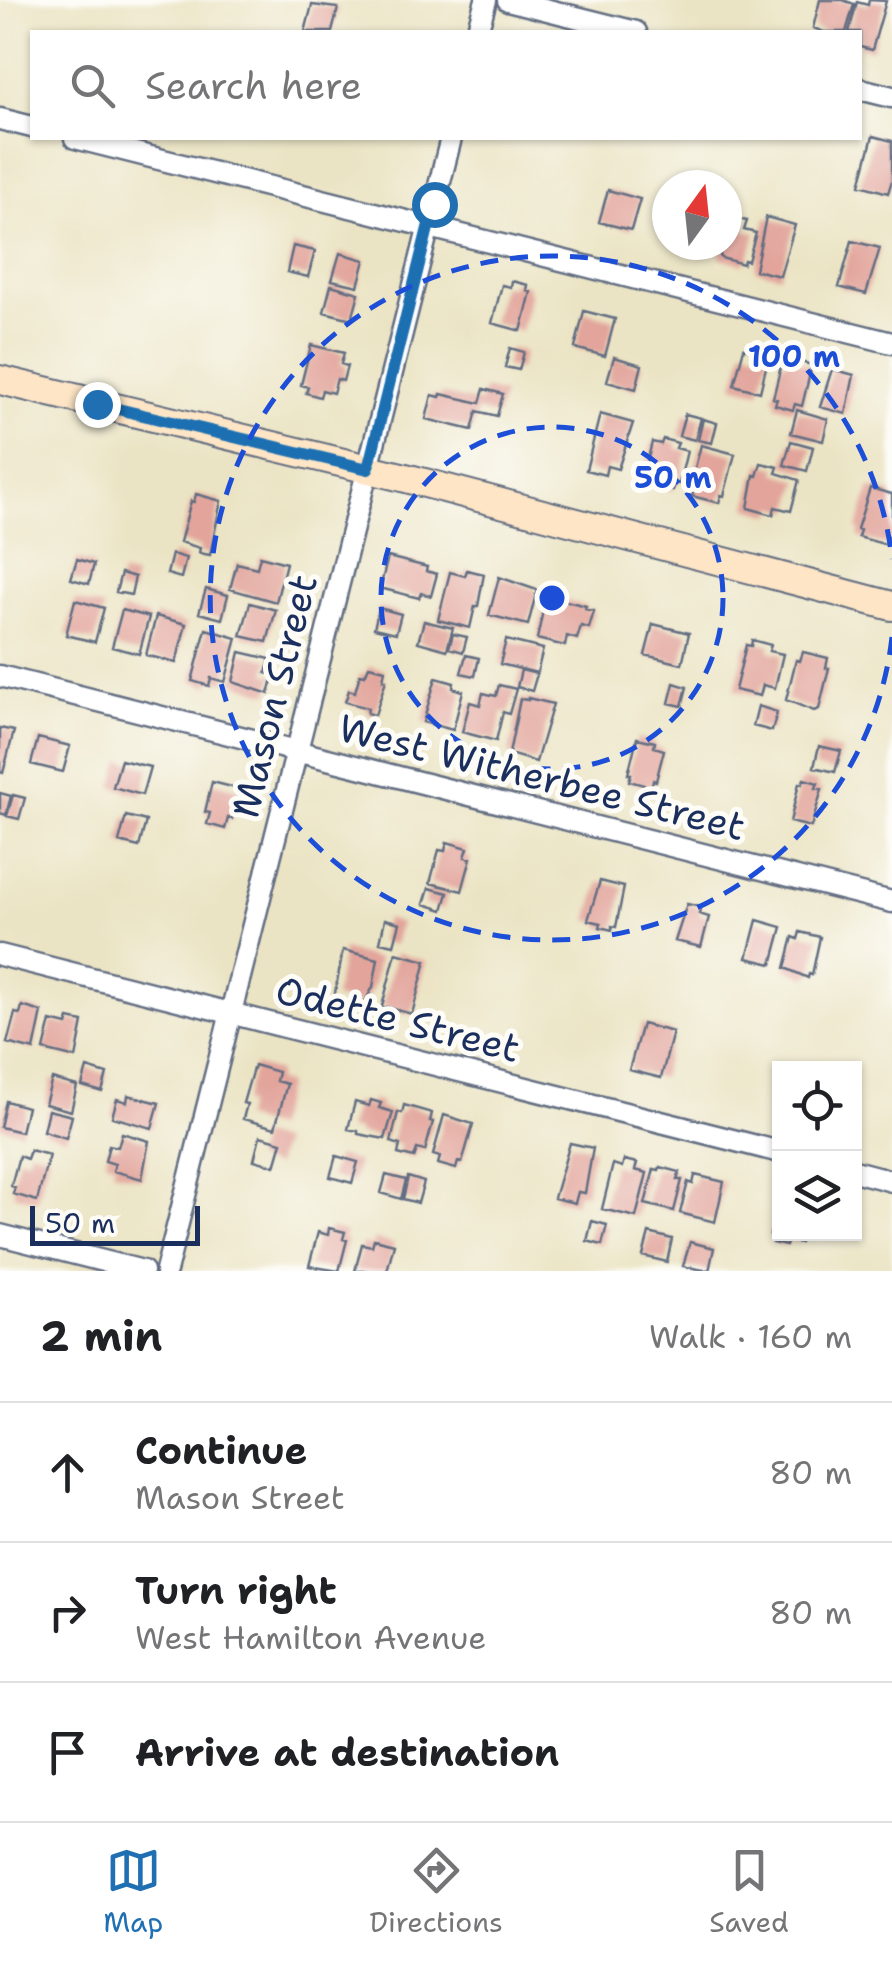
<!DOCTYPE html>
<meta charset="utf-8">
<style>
:root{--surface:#fff;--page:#f2f2f2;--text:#202124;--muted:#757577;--line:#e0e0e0;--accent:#1f6fb2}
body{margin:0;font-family:"Shantell Sans",sans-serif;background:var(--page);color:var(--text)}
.controls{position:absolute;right:30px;bottom:30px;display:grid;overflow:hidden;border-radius:0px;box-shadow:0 2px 8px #0004}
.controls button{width:90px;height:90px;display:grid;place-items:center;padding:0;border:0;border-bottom:2px solid var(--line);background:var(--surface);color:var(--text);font:50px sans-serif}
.compass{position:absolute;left:652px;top:170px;width:90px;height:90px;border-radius:50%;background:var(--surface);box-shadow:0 2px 8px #0004;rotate:15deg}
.scale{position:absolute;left:30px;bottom:25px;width:170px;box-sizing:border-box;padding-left:10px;border:5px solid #1b2f5e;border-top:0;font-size:28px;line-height:35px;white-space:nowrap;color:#1b2f5e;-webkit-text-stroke:8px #fdfcf7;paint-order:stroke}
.stop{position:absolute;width:30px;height:30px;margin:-22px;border:8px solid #1f6fb2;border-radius:50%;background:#fff}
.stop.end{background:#1f6fb2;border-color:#fff;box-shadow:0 2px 10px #0008}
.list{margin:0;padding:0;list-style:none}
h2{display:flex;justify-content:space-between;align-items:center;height:130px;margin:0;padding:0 40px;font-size:42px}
h2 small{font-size:32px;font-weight:400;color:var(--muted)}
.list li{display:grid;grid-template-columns:65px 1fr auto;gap:30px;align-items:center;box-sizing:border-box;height:140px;padding:0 40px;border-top:2px solid var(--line)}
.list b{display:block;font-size:38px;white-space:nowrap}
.list p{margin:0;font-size:32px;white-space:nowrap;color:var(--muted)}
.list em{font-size:32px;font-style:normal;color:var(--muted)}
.icon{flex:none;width:55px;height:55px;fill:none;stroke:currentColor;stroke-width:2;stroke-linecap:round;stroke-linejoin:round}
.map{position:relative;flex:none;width:892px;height:1271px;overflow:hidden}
.search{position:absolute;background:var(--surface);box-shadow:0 2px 8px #0004;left:30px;right:30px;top:30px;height:110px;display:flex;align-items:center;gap:25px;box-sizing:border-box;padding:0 35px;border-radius:0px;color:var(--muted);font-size:38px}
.sheet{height:550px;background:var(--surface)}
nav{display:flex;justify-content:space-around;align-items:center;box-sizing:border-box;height:140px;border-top:2px solid var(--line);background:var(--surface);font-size:28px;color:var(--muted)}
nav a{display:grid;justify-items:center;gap:5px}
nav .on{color:var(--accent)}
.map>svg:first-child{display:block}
.building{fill:#e2a49b}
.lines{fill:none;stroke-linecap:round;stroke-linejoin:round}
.street-casing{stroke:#646e82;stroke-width:25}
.secondary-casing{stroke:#646e82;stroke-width:32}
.street{stroke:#fff;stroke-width:20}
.secondary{stroke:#fde5c5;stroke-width:28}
.route{stroke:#1f6fb2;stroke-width:12}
.ring{fill:none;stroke:#1d4ed8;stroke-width:5;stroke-dasharray:18 12}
.labels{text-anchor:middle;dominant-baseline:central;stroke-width:10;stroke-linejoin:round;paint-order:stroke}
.street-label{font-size:38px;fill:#1b2f5e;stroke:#fdfcf7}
.centre{fill:#1d4ed8;stroke:#fdfcf7;stroke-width:5}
.ring-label{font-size:30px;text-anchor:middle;font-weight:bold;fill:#1d4ed8;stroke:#fdfcf7;stroke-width:10;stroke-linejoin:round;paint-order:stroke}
</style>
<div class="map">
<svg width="892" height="1271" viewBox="0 0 892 1271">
<rect width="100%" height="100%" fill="#fdfcf7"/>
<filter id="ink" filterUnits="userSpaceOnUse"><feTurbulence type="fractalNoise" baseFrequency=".01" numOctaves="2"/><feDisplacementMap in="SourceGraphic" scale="20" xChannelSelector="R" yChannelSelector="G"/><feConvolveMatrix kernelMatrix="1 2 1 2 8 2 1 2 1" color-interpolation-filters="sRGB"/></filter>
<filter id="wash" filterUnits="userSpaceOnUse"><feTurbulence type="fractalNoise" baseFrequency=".0048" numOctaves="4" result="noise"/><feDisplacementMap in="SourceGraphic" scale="40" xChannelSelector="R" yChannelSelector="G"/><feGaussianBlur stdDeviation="2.25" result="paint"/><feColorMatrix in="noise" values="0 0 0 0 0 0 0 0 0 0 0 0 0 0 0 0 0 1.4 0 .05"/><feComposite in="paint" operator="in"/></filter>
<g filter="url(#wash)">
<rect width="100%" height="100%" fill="#ebe4c4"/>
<g id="blocks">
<path class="building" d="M 820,0 L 843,0 L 854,4 L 846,32 L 824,32 L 813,28 Z
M 869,0 L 886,1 L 872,50 L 860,47 L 860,32 L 849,32 L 857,2 L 868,5 Z
M 312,5 L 338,8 L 332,32 L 305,32 Z
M 873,136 L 892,141 L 892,180 L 888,193 L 860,185 Z
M 608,190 L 640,199 L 631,230 L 599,222 Z
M 766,217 L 795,225 L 780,276 L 755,270 Z
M 733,218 L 747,221 L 744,230 L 756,233 L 748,261 L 744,260 L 743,264 L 721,258 L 720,254 L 722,245 L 727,245 L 727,227 L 731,226 Z
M 852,241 L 880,248 L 866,294 L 839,287 Z
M 683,245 L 710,245 L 704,257 L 682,251 Z
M 293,246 L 315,251 L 308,277 L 287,272 Z
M 340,253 L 365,260 L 358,286 L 332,280 Z
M 512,281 L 528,285 L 527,291 L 531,292 L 521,331 L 492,323 L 502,285 L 511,287 Z
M 331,285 L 359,293 L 352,319 L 324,312 Z
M 584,311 L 615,319 L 605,356 L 575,348 Z
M 311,345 L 344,353 L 341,364 L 347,366 L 343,381 L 337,379 L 333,393 L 322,390 L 320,397 L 306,393 L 308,387 L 301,385 Z
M 510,348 L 524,352 L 519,370 L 505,367 Z
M 744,348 L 769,355 L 760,392 L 734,385 Z
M 614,357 L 642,365 L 636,389 L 607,381 Z
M 786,358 L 812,365 L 802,406 L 795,404 L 793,410 L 775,405 L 777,399 L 773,398 L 782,362 L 785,363 Z
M 832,369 L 854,375 L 846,414 L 820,407 Z
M 484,389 L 503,394 L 497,416 L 477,411 L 472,430 L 426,419 L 432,395 L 440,397 L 441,394 L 480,403 Z
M 797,410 L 828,419 L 823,441 L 791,433 Z
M 600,414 L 633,423 L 618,469 L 607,466 L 605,475 L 586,470 Z
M 685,414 L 701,418 L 695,440 L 679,436 Z
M 703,419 L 717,423 L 712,443 L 698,440 Z
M 663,439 L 678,443 L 676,448 L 687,451 L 679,484 L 675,483 L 673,491 L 654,486 L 656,478 L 644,475 L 652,442 L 661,444 Z
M 791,441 L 813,447 L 807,471 L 784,465 Z
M 701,445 L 735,454 L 724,496 L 721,495 L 719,503 L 692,496 L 694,488 L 690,487 Z
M 761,463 L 778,467 L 776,473 L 799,480 L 791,511 L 775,507 L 773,515 L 748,508 L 754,475 L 757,476 Z
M 870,488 L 892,494 L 892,538 L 889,537 L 887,545 L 858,537 L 860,530 L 857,529 Z
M 196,494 L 221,501 L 210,555 L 199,553 L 200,548 L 180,542 L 191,501 L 194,502 Z
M 172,554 L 186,558 L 181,578 L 167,574 Z
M 260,556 L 286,563 L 276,602 L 230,589 L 237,563 L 257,568 Z
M 388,557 L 427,567 L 426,571 L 437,574 L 431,596 L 421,593 L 419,598 L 380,588 Z
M 77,559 L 94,564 L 89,584 L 71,579 Z
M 467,570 L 484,574 L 478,606 L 475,606 L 470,628 L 438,620 L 450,572 L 465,576 Z
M 121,573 L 135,577 L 131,595 L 116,592 Z
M 499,577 L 537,590 L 528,625 L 489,615 Z
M 206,589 L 228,595 L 222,619 L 199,613 Z
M 546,596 L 586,606 L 585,609 L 594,611 L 589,628 L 581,626 L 577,639 L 567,636 L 565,646 L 537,639 Z
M 75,600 L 104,608 L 95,642 L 66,635 Z
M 250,603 L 276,610 L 267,642 L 241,636 Z
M 379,608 L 401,614 L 396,633 L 374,628 Z
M 122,610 L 149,617 L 139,654 L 112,647 Z
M 156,616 L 186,624 L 176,663 L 146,655 Z
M 424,621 L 453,628 L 447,650 L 418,642 Z
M 653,624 L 689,633 L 682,664 L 645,655 Z
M 206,629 L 237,638 L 225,682 L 211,678 L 209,686 L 192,681 Z
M 453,634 L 467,637 L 463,652 L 449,648 Z
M 506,640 L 543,649 L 537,673 L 500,664 Z
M 752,640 L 771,645 L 769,651 L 783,654 L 775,688 L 763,685 L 760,696 L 735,690 L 746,645 L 751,646 Z
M 240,652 L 270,659 L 266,673 L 274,675 L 269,694 L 233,682 Z
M 803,652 L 828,658 L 826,668 L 829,668 L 819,709 L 814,711 L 786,700 L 796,660 L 800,661 Z
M 466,655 L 479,658 L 475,676 L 461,673 Z
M 369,666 L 385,670 L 383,680 L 386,680 L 375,715 L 367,713 L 368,708 L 345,702 L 349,690 L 355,692 L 360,674 L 365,675 Z
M 521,670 L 537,674 L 532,691 L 517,687 Z
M 436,678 L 454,683 L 453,688 L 463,691 L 453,730 L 423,722 Z
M 674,683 L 687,687 L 682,706 L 669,703 Z
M 499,685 L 516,689 L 509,714 L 503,712 L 496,741 L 462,732 L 470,702 L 480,705 L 483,693 L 496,696 Z
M 528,698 L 553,704 L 536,762 L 509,754 L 520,699 L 528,700 Z
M 758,706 L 777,712 L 772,731 L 753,726 Z
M 0,728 L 14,731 L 3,773 L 0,772 Z
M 38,738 L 70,746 L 63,772 L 31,764 Z
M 637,738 L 655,742 L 654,747 L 664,750 L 656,781 L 653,780 L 651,787 L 629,781 L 631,774 L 628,774 Z
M 819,746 L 841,751 L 835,772 L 814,767 Z
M 121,760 L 150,767 L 142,795 L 113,787 Z
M 804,779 L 818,783 L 816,788 L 822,789 L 811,827 L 790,822 L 799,783 L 802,784 Z
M 212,782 L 240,789 L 232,819 L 228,818 L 225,829 L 207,824 L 210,813 L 205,812 Z
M 0,793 L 11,796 L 6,815 L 0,813 Z
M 13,795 L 25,798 L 19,819 L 7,816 Z
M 126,816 L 146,821 L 139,847 L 119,842 Z
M 447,842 L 468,848 L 465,857 L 471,858 L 462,891 L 430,883 L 439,850 L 445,851 Z
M 600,881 L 624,887 L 616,927 L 612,926 L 612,930 L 600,927 L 601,923 L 588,920 Z
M 429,888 L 448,893 L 443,910 L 424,904 Z
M 687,904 L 701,907 L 699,914 L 709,917 L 701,947 L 675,941 Z
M 385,919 L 400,923 L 394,945 L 380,942 Z
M 757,920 L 782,927 L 772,964 L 747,958 Z
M 800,932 L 820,937 L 812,975 L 809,974 L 808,978 L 785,968 L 793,937 L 798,939 Z
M 343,950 L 378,959 L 373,987 L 363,1005 L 334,998 Z
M 396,953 L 426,961 L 412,1014 L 382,1006 Z
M 22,1006 L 42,1012 L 34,1050 L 7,1043 L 15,1013 L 20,1014 Z
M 69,1019 L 83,1022 L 76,1058 L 44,1050 L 51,1021 L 67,1025 Z
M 642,1024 L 673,1032 L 661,1078 L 629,1070 Z
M 254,1065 L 278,1072 L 276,1081 L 287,1084 L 275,1128 L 243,1119 L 247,1104 L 243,1103 Z
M 87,1068 L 107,1074 L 102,1092 L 82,1086 Z
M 52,1079 L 77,1086 L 71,1111 L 45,1104 Z
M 128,1095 L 159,1103 L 152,1128 L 112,1117 L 117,1099 L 127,1102 Z
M 371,1100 L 381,1103 L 379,1108 L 393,1112 L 385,1139 L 358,1134 L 358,1131 L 348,1129 L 355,1102 L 369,1106 Z
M 6,1101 L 27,1107 L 21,1132 L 0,1127 Z
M 404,1105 L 432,1113 L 430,1121 L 433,1122 L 425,1151 L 417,1149 L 414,1158 L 398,1154 L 400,1145 L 391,1142 L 398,1112 L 402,1113 Z
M 48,1110 L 72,1116 L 66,1138 L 43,1131 Z
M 444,1115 L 473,1124 L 462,1163 L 458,1162 L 456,1169 L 438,1164 L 440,1157 L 433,1155 Z
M 122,1133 L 149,1141 L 142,1179 L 113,1171 L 115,1164 L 105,1161 L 109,1145 L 118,1147 Z
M 260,1136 L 282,1142 L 275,1166 L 254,1160 Z
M 570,1143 L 593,1148 L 585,1193 L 578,1192 L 575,1203 L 554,1198 Z
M 30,1150 L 49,1155 L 37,1201 L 13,1194 L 15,1187 L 11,1186 L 19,1156 L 27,1159 Z
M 336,1156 L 358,1162 L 352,1183 L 330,1177 Z
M 624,1160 L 637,1163 L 635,1170 L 647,1173 L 636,1217 L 602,1209 L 613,1164 L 622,1167 Z
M 660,1167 L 680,1172 L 677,1180 L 682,1180 L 674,1211 L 645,1204 L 654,1169 L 659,1170 Z
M 386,1175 L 406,1180 L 401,1199 L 381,1193 Z
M 695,1175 L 724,1182 L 715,1222 L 680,1213 L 688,1182 L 693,1184 Z
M 408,1177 L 424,1182 L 418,1203 L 403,1199 Z
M 778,1204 L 780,1234 L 802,1234 L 800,1243 L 788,1240 L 786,1246 L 773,1243 L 774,1236 L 770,1235 Z
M 592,1221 L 607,1225 L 602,1245 L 587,1241 Z
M 329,1228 L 345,1232 L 343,1239 L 347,1240 L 339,1271 L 309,1266 L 318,1232 L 328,1235 Z
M 649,1233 L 672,1239 L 667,1262 L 643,1256 Z
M 374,1239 L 394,1244 L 387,1271 L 355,1271 L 362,1244 L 372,1246 Z
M 690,1242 L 714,1248 L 709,1271 L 683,1266 Z"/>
</g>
</g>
<g filter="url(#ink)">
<use href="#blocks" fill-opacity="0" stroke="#646e82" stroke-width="2.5"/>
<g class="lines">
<g class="street-casing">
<path id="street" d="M 508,0 L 636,32
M 477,32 L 486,0
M 860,89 L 892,97
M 0,119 L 32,127
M 75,138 L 892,343
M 0,676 L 892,902
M 0,955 L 780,1152
M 854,1171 L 892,1181
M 0,1235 L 143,1271
M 166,1271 L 451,138"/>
</g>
<g class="secondary-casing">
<path id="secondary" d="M 0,380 L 406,478 L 892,606"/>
</g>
<use href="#street" class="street"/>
<use href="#secondary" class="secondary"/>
</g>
</g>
<g class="lines" filter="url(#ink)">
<path class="route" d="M 97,404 L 368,469 L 434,204"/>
</g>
<g class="ring">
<circle cx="552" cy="598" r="171"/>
<path d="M892 637A342 342 0 1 1 892 559"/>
</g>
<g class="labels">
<g class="street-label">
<text transform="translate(274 696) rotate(-76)">Mason Street</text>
<text transform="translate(542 777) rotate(14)">West Witherbee Street</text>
<text transform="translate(398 1019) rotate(14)">Odette Street</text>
</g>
</g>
<circle cx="552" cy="598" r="15" class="centre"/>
<g class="ring-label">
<text x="794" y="367">100 m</text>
<text x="673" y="488">50 m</text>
</g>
</svg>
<div class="controls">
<button><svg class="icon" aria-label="locate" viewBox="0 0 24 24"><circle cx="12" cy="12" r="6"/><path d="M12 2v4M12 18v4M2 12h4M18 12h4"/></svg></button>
<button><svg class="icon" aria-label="layers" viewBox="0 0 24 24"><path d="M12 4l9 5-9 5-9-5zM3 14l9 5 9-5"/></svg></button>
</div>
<svg class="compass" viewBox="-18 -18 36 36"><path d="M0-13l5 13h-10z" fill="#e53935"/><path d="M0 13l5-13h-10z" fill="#757577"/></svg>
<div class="scale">50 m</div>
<div class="stop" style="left:434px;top:204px"></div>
<div class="stop end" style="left:97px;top:404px"></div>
<div class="search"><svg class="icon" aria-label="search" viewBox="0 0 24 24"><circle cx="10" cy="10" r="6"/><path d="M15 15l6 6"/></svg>Search here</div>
</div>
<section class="sheet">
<h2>2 min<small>Walk · 160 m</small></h2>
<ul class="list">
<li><svg class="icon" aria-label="ahead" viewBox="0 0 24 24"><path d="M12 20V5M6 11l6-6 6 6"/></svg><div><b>Continue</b><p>Mason Street</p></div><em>80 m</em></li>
<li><svg class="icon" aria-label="right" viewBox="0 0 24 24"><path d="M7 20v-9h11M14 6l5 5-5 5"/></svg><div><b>Turn right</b><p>West Hamilton Avenue</p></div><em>80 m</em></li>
<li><svg class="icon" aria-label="arrive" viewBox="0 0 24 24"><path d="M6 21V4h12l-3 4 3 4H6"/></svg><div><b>Arrive at destination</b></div></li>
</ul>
</section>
<nav>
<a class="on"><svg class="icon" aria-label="map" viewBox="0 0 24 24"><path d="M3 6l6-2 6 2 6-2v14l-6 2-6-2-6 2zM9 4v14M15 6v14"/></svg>Map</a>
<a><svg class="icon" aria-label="directions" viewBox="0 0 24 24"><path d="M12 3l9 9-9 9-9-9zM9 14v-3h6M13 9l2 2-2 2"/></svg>Directions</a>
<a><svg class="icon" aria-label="saved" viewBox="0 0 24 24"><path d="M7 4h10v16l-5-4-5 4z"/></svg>Saved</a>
</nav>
